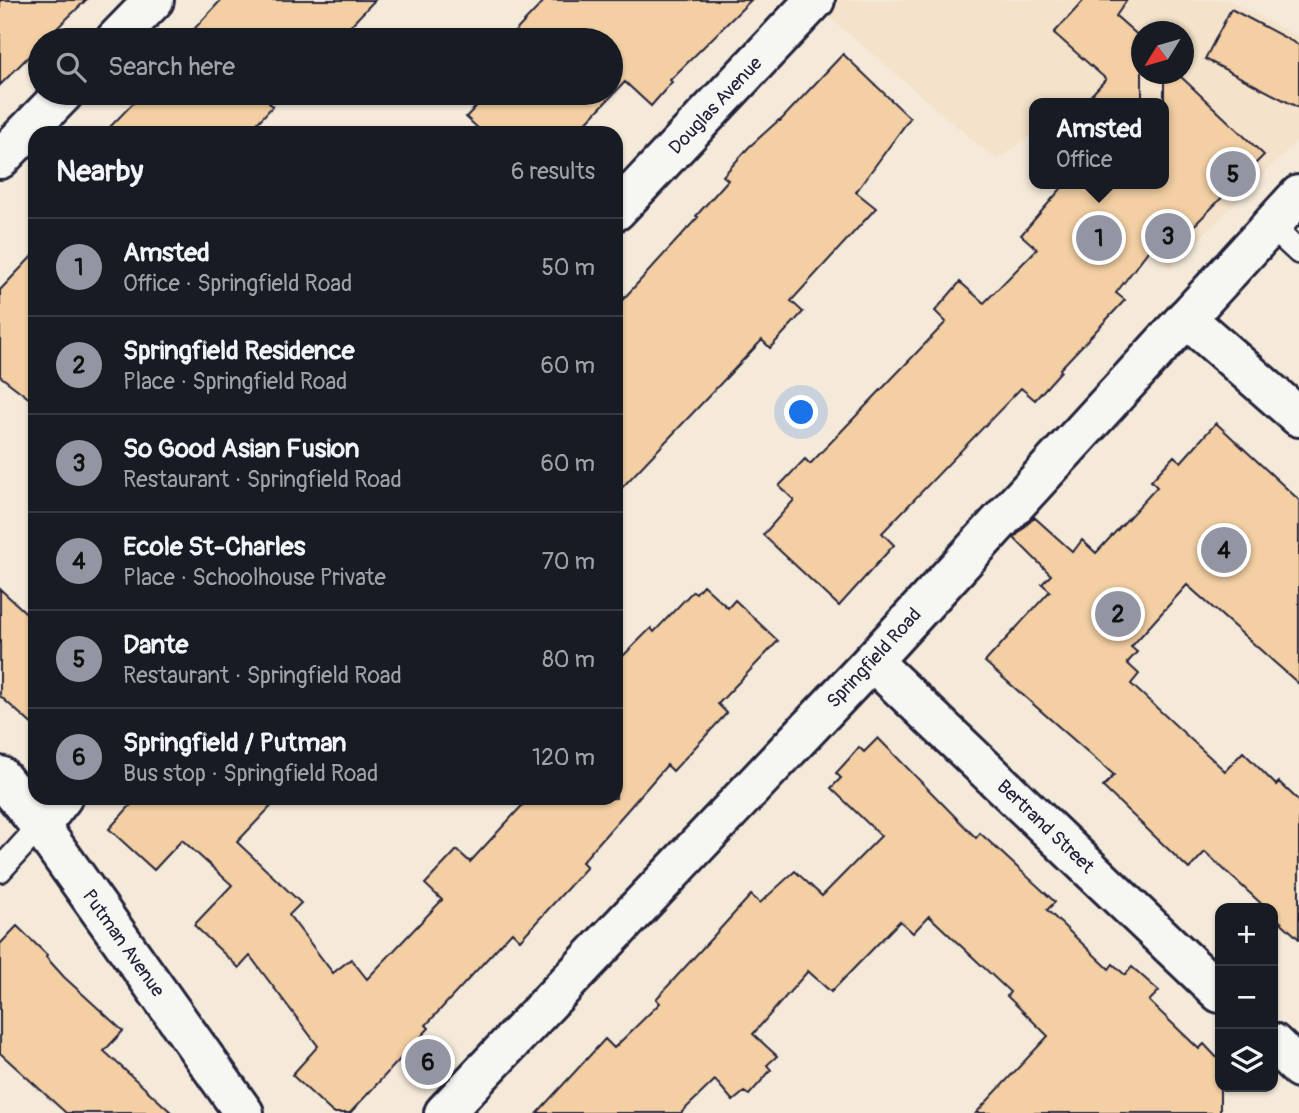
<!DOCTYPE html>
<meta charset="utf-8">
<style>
:root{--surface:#171b24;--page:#20242c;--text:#f1f3f6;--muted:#9ea1a6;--line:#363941;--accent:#9495a2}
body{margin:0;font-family:Pangolin,sans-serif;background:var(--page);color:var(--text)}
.controls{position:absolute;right:21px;bottom:21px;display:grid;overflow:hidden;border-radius:14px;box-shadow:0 2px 5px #0004}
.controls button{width:63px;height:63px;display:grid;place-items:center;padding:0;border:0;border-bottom:2px solid var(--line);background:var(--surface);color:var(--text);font:35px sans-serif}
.compass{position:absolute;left:1131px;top:21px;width:63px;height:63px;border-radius:50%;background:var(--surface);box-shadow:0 2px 5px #0004;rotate:233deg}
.you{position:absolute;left:802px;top:413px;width:24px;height:24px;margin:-18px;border:5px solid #fff;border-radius:50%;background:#1a73e8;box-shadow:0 0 0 10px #1a73e833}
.badge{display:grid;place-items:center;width:46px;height:46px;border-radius:50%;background:var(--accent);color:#111;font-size:23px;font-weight:700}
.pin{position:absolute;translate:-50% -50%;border:4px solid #fff;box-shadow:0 2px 7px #0006}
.popup{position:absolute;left:1029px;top:98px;width:140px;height:91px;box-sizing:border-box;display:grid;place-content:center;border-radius:14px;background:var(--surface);filter:drop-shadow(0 2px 5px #0005);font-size:23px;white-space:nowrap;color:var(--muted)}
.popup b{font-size:26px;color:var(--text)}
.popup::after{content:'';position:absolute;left:50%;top:100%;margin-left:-14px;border:14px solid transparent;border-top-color:var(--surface)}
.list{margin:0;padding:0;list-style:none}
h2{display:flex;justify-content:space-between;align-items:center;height:91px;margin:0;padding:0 28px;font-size:30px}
h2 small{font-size:23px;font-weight:400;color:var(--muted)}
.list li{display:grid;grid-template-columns:46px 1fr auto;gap:21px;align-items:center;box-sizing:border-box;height:98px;padding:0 28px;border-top:2px solid var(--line)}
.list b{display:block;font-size:26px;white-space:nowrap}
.list p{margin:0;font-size:23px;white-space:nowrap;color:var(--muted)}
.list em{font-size:23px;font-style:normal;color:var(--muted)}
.icon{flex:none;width:38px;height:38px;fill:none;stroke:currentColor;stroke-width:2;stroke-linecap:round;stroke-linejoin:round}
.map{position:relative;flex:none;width:1299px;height:1113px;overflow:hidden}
.search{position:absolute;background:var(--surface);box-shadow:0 2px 5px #0004;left:28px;top:28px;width:595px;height:77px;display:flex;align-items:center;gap:18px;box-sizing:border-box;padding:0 24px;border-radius:38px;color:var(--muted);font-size:26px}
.panel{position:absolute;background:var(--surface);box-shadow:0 2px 5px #0004;left:28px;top:126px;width:595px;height:679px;border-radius:21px}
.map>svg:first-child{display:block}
.built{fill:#f4e2ca;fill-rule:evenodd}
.building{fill:#f3cfa3;stroke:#22223b;stroke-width:2}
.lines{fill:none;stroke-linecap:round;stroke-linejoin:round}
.lane-casing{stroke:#22223b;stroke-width:28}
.street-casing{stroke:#22223b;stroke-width:44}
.secondary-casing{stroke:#22223b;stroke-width:44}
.lane{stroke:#f6f6f2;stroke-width:23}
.street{stroke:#f6f6f2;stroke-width:38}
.secondary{stroke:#f6f6f2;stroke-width:38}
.labels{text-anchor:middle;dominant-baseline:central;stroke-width:5;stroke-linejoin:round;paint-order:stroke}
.street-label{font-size:19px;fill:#22223b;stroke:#f6f6f2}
</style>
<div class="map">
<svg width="1299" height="1113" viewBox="0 0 1299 1113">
<rect width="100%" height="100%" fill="#f5eada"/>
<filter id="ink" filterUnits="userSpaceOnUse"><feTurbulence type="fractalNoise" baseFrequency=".0143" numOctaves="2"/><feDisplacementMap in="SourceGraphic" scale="14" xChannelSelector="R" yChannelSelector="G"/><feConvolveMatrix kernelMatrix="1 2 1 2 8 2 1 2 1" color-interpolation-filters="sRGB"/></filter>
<g filter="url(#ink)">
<path class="built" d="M 814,0 L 1228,0 L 1299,37 L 1299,139 L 1170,268 L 1083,184 L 1164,184 L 1164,103 L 1034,103 L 1034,136 L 1032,135 L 996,160 L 837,24 ZM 1142,32 L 1184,32 L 1184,74 L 1142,74 Z"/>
<path class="building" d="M 0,0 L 86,0 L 45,40 L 40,40 L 40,45 L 0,85 Z
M 221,0 L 375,0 L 337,40 L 184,40 Z
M 545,0 L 751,0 L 670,80 L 672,82 L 651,106 L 625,82 L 576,133 L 483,133 L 466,117 L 489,93 L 611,93 L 611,40 L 507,40 Z
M 1084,0 L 1127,0 L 1116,16 L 1142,39 L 1142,103 L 1084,103 L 1106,79 L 1054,33 Z
M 1231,9 L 1299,45 L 1299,108 L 1205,59 Z
M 843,54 L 910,118 L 856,192 L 876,208 L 791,301 L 803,312 L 770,348 L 762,340 L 616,494 L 616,307 L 698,217 L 696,216 L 728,180 L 723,176 L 749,147 L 779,120 L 780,121 Z
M 1164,74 L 1178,74 L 1264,155 L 1167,253 L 1155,242 L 1116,293 L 1125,300 L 1060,369 L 1061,371 L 1035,400 L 1021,388 L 882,533 L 894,545 L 839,606 L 763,535 L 794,500 L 779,486 L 805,459 L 810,464 L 946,322 L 935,311 L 960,282 L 984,303 L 1037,249 L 1021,235 L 1065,184 L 1164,184 Z
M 143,93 L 278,93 L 269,103 L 273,106 L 248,133 L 104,133 Z
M 35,253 L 35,403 L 0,376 L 0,290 Z
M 1216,423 L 1299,500 L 1299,684 L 1187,585 L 1131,647 L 1137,652 L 1127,663 L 1139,674 L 1131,684 L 1225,771 L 1243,752 L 1276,785 L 1279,782 L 1299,801 L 1299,939 L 1273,915 L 1273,908 L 1266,908 L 1205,852 L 1189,869 L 1103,787 L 1114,775 L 985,662 L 1050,591 L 1042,584 L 1051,575 L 1014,538 L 1034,517 L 1073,552 L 1082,540 L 1096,553 L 1157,487 L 1151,481 L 1174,456 L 1181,462 Z
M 703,585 L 728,608 L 735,600 L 778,641 L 718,704 L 727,713 L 673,771 L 667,765 L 582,862 L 587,867 L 520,940 L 512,932 L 426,1025 L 429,1028 L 350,1113 L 333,1113 L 292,1075 L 318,1046 L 250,956 L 239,968 L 194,925 L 232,885 L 182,840 L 154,870 L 109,829 L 137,798 L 279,798 L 237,842 L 301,903 L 289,915 L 333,973 L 351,959 L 367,979 L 442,900 L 425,884 L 457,850 L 470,862 L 529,798 L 616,798 L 616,663 L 651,628 L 654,632 L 693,591 L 696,593 Z
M 0,589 L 35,621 L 35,727 L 0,696 Z
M 878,738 L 976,838 L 980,833 L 1055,902 L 1047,910 L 1109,969 L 1113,964 L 1125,975 L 1132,967 L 1159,991 L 1149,1001 L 1199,1049 L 1204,1044 L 1220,1061 L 1220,1113 L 976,1113 L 1048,1036 L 1007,996 L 1010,992 L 929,916 L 913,933 L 900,921 L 831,992 L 808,971 L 753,1034 L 777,1056 L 767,1065 L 771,1070 L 749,1095 L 744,1092 L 733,1101 L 715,1080 L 681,1113 L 537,1113 L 605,1039 L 614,1048 L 660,1003 L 656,999 L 751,895 L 760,903 L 795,871 L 822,896 L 881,836 L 831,788 L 841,778 L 836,773 L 848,760 L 859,747 L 864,752 Z
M 17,926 L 47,955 L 46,957 L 64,977 L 123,1031 L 104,1051 L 172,1113 L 66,1113 L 0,1053 L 0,944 Z"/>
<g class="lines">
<g class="lane-casing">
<path id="lane" d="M 1271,226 L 1299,252
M 0,870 L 40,826"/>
</g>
<g class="street-casing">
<g id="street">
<path d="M 115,40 L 154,0"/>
<path d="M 0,159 L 64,93"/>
<path id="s1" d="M 616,211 L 815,0"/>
<path d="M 1186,318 L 1299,417"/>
<path id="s2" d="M 872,661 L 1220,993"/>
<path id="s3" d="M 0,776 L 40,826 L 244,1113"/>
<path d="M 40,826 L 62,798"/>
<path d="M 1273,1043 L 1299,1068"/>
</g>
</g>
<g class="secondary-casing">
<g id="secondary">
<path id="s4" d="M 444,1113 L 872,661 L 1299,195"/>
</g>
</g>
<use href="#lane" class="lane"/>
<use href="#street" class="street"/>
<use href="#secondary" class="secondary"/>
</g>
</g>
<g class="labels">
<g class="street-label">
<text stroke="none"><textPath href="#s1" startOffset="145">Douglas Avenue</textPath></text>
<text stroke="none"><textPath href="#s4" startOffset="626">Springfield Road</textPath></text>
<text stroke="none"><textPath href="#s2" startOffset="240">Bertrand Street</textPath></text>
<text stroke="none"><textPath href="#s3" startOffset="208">Putman Avenue</textPath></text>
</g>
</g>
</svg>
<div class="controls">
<button>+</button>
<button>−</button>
<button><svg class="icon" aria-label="layers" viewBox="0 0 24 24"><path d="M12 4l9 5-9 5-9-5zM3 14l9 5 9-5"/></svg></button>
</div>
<svg class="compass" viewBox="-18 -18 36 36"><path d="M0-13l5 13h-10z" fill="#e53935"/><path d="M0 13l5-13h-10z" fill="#9ea1a6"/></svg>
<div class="you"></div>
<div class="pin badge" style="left:1099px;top:238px">1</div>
<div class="popup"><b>Amsted</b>Office</div>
<div class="pin badge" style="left:1118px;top:614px">2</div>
<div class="pin badge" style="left:1168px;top:236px">3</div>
<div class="pin badge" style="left:1224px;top:550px">4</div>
<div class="pin badge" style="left:1233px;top:174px">5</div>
<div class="pin badge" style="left:428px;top:1062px">6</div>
<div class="search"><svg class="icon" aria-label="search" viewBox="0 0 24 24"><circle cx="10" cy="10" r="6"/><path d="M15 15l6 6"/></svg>Search here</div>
<section class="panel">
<h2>Nearby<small>6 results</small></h2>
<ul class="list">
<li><span class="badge">1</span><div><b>Amsted</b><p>Office · Springfield Road</p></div><em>50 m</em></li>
<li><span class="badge">2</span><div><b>Springfield Residence</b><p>Place · Springfield Road</p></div><em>60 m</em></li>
<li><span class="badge">3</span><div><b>So Good Asian Fusion</b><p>Restaurant · Springfield Road</p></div><em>60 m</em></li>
<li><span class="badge">4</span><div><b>Ecole St-Charles</b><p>Place · Schoolhouse Private</p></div><em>70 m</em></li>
<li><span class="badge">5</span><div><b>Dante</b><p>Restaurant · Springfield Road</p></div><em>80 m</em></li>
<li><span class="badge">6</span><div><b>Springfield / Putman</b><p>Bus stop · Springfield Road</p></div><em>120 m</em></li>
</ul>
</section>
</div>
